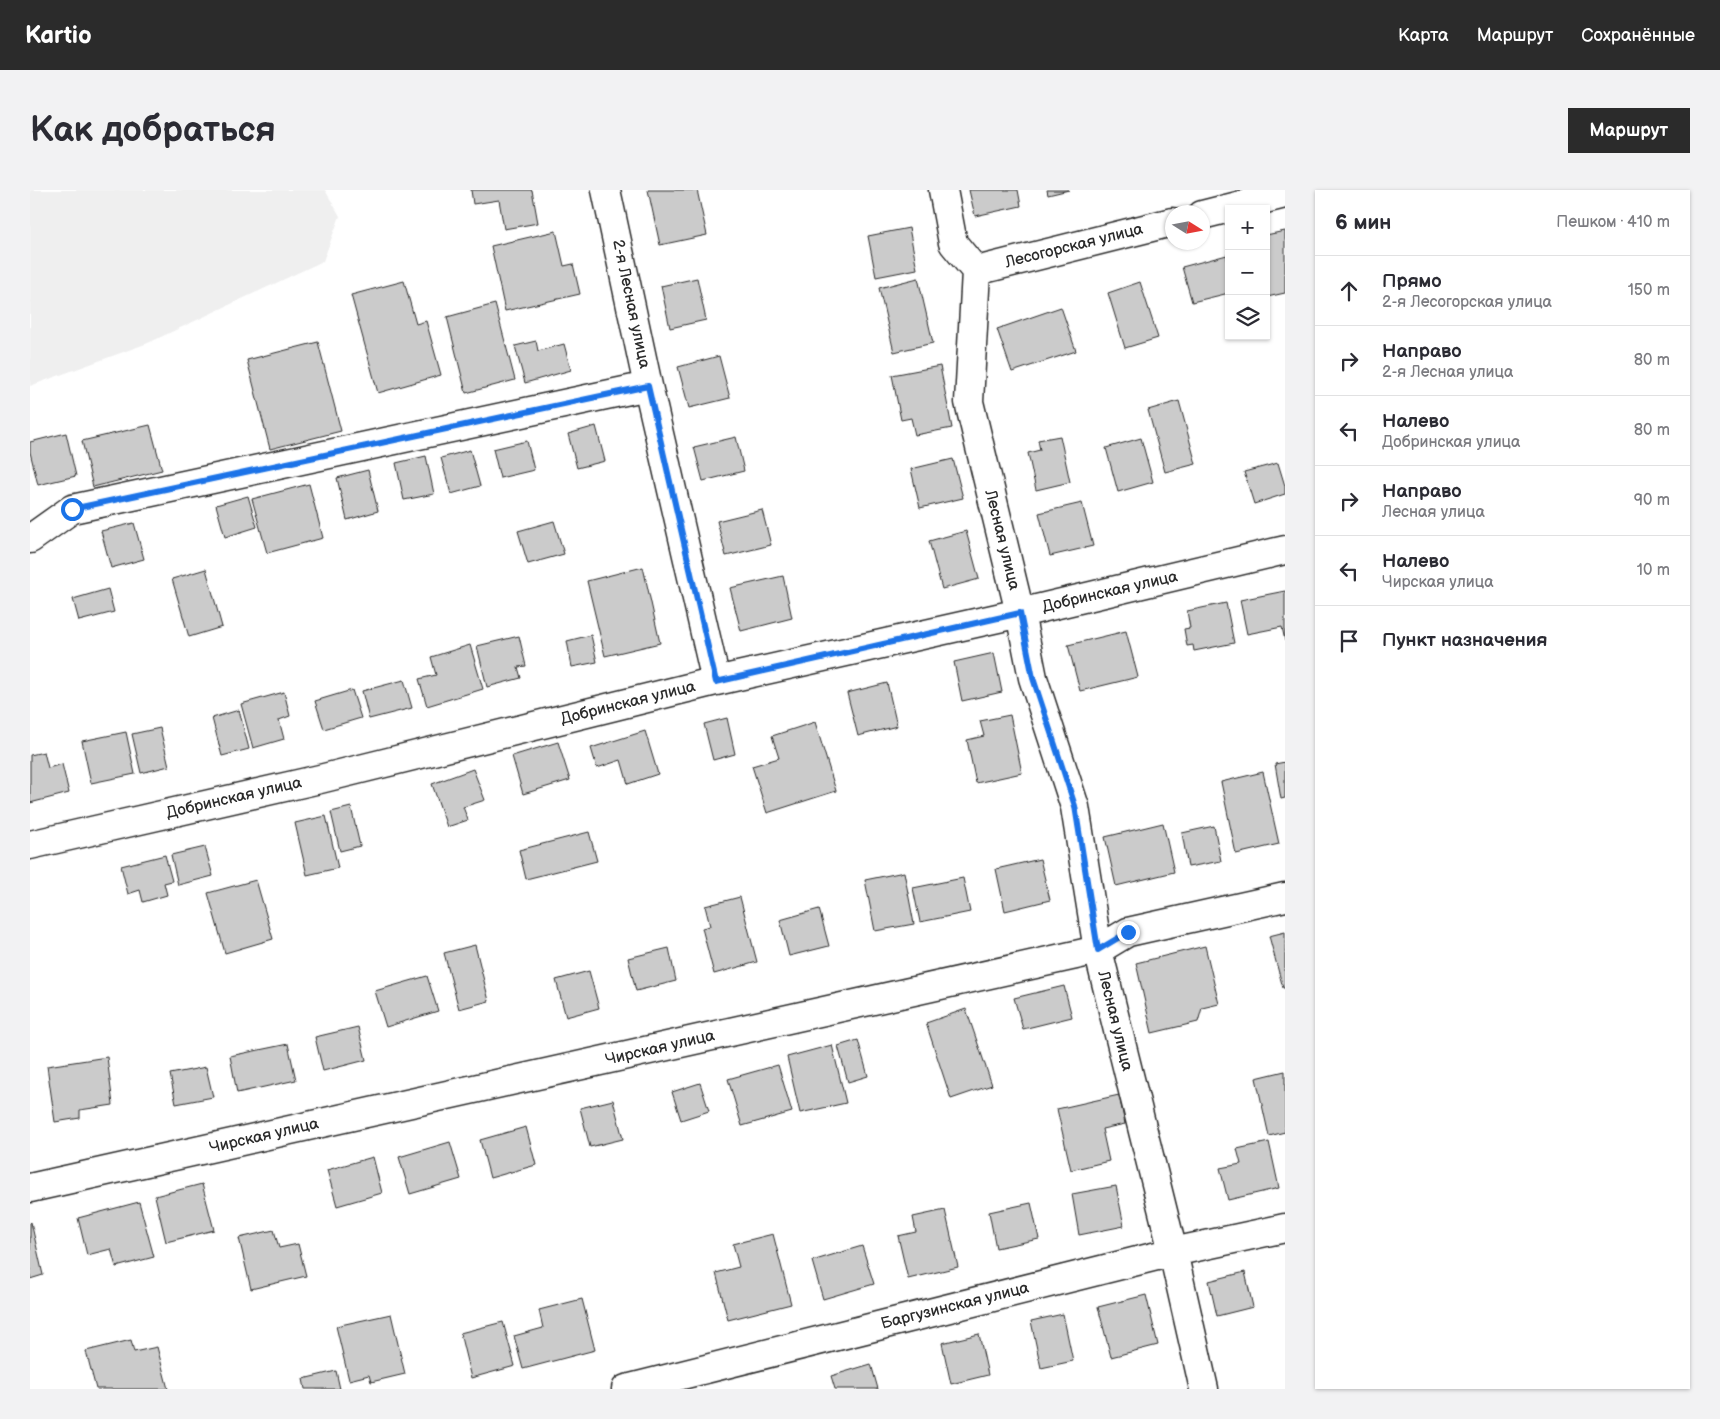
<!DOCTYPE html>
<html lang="ru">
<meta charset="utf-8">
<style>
:root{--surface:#fff;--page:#f2f2f3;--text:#2b2b33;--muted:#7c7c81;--line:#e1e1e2;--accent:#2b2b2b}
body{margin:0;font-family:"Balsamiq Sans",sans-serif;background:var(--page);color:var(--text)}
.controls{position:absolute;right:15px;top:15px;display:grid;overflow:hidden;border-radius:0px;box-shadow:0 1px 4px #0004}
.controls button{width:45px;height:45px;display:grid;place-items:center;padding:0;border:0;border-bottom:1px solid var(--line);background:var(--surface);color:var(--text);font:25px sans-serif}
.compass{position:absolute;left:1135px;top:15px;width:45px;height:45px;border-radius:50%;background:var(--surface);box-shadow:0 1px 4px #0004;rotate:101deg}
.stop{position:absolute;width:15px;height:15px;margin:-11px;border:4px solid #1a73e8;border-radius:50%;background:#fff}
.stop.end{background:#1a73e8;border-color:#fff;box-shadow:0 1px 5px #0008}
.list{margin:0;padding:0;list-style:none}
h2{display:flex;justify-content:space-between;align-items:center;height:65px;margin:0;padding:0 20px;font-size:21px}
h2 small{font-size:16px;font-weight:400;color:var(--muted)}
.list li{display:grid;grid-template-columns:32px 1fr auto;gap:15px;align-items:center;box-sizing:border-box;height:70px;padding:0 20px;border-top:1px solid var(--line)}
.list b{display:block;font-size:19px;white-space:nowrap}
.list p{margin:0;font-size:16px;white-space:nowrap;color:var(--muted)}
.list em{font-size:16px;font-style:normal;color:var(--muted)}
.icon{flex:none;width:28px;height:28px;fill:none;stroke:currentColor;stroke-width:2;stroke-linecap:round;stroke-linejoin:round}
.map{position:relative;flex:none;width:1255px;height:1199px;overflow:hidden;border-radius:0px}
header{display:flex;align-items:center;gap:30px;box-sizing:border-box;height:70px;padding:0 25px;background:var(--accent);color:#fff}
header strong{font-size:24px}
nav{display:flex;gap:28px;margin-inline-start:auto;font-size:18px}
.intro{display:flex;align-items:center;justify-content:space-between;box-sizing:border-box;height:120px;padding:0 30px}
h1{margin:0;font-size:35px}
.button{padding:12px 22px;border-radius:0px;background:var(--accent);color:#fff;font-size:18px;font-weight:700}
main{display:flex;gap:30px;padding:0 30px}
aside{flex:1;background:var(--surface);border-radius:0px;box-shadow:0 1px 4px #0004}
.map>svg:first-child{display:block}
.built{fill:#efefef}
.building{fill:#cbcbcb;stroke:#2b2b2b}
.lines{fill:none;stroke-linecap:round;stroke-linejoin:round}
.street-casing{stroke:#2b2b2b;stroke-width:31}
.street{stroke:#fff;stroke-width:28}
.route{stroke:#1a73e8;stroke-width:6}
.labels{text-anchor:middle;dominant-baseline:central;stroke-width:5;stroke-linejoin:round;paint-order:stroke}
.street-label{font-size:16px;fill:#2b2b2b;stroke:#fff}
</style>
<header>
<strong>Kartio</strong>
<nav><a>Карта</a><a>Маршрут</a><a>Сохранённые</a></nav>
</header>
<div class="intro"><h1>Как добраться</h1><a class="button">Маршрут</a></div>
<main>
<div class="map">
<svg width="1255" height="1199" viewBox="0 0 1255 1199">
<rect width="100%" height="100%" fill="#fff"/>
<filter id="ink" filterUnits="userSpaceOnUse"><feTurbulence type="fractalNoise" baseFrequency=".02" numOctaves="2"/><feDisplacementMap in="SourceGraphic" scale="10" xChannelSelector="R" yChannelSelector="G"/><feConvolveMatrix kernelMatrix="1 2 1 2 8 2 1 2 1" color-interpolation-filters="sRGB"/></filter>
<g filter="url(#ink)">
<path class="built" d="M 0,0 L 295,0 L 310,26 L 293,71 L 118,153 L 0,196 Z"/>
<path class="building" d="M 441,0 L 502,0 L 508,33 L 474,39 L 469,10 L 443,14 Z
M 618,0 L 667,0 L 677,45 L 630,55 Z
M 939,0 L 988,0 L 991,16 L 945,26 Z
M 1017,0 L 1039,0 L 1018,5 Z
M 879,38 L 887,79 L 846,87 L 838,46 Z
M 526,41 L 534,76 L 543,74 L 550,104 L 475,121 L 461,56 Z
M 1255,41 L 1255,103 L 1237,107 L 1236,45 Z
M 1197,65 L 1199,103 L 1162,112 L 1152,77 Z
M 667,88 L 676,130 L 640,138 L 631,96 Z
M 888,88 L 903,153 L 864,162 L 849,98 Z
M 374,91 L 386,134 L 396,131 L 411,185 L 348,203 L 321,105 Z
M 1110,92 L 1128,148 L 1095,158 L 1078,103 Z
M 465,114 L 485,190 L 436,203 L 417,127 Z
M 1031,117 L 1046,161 L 982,182 L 967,139 Z
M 506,151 L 508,161 L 534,154 L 541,180 L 495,193 L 485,156 Z
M 288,152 L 311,241 L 240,259 L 217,170 Z
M 689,166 L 700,208 L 659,218 L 648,177 Z
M 910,176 L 922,238 L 885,245 L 881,228 L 871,230 L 862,185 Z
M 1149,211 L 1166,274 L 1135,282 L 1118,220 Z
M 120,235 L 132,280 L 63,297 L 52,251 Z
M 566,236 L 575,271 L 547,278 L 538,244 Z
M 36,243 L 46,286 L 8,295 L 0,262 L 0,252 Z
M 1030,246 L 1040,292 L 1006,300 L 998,263 L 1010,260 L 1008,250 Z
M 706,247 L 714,281 L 673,291 L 664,257 Z
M 1111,248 L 1123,292 L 1088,302 L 1076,258 Z
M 497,251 L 504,280 L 470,288 L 463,259 Z
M 440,260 L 450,296 L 421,304 L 411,268 Z
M 396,266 L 404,304 L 374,310 L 366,273 Z
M 923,269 L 933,308 L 890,318 L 881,279 Z
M 1248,273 L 1255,296 L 1255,304 L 1224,314 L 1214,282 Z
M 338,280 L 348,321 L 317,330 L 307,288 Z
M 279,294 L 293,348 L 237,363 L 222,309 Z
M 218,306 L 227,337 L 195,347 L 186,315 Z
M 1052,313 L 1063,356 L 1020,366 L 1009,323 Z
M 732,320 L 741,355 L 696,366 L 687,331 Z
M 524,331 L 534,364 L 498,374 L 488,341 Z
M 104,333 L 114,369 L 81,378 L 71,341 Z
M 936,341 L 949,389 L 912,399 L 899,351 Z
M 613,377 L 630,453 L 575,466 L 557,391 Z
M 176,379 L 192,437 L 159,447 L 142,389 Z
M 753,386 L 762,428 L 711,441 L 700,398 Z
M 78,399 L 84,422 L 49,431 L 43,409 Z
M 1255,401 L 1255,451 L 1252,437 L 1217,444 L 1210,410 Z
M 1196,413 L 1204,453 L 1164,461 L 1163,455 L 1157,456 L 1154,439 L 1160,438 L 1157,421 Z
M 1096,441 L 1108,487 L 1050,501 L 1038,455 Z
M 561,445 L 567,472 L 542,477 L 537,451 Z
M 489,446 L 496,476 L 488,477 L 491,488 L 457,497 L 447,456 Z
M 440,455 L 453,499 L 397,516 L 389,489 L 406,485 L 401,467 Z
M 964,463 L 972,502 L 932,511 L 924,472 Z
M 374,490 L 382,518 L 339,529 L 332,501 Z
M 857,493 L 867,536 L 828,546 L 817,503 Z
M 322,500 L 331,528 L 294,539 L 285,511 Z
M 254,502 L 260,526 L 249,530 L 254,549 L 223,558 L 211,514 Z
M 209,520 L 219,559 L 192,566 L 182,528 Z
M 980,525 L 992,583 L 946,593 L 937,550 L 954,546 L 950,531 Z
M 697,528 L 705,564 L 683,570 L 674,534 Z
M 785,532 L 806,601 L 737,623 L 722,576 L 749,568 L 742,546 Z
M 130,538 L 139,576 L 111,583 L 102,544 Z
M 615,541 L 628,584 L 598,594 L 591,570 L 567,578 L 561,558 Z
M 96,542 L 105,584 L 61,593 L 52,551 Z
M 528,552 L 540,590 L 493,604 L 482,566 Z
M 14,562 L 18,578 L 32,574 L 39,603 L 0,613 L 0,565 Z
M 1255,572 L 1255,608 L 1251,609 L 1245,574 Z
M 443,579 L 455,610 L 433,617 L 438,630 L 417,637 L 402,594 Z
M 1233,582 L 1249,654 L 1206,664 L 1191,592 Z
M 321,617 L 330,656 L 310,661 L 301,622 Z
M 296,626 L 308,678 L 277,685 L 265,633 Z
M 1133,633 L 1144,682 L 1086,696 L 1075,647 Z
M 1184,636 L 1191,671 L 1158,677 L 1152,643 Z
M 559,642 L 567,671 L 496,689 L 489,660 Z
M 175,657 L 183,686 L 148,695 L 141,665 Z
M 135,665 L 142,691 L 134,693 L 137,705 L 113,712 L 110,700 L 98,704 L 91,676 Z
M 1010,669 L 1020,710 L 975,721 L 966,679 Z
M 874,682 L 884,734 L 845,741 L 835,690 Z
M 933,688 L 940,722 L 890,732 L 883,698 Z
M 226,690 L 243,749 L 195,763 L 178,703 Z
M 710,707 L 727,772 L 684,784 L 672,738 L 680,736 L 675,716 Z
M 789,719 L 799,756 L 759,766 L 750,730 Z
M 1255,742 L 1255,798 L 1253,798 L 1239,746 Z
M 445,755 L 459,811 L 429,819 L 414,763 Z
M 1175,756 L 1189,814 L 1172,818 L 1168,832 L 1122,843 L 1106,773 Z
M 639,758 L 646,791 L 606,801 L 598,768 Z
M 559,781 L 569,818 L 536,827 L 526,790 Z
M 397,786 L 408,821 L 356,837 L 345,801 Z
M 1034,796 L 1042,827 L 993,839 L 984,808 Z
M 936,819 L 962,895 L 921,909 L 896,833 Z
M 328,837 L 336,870 L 293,881 L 285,847 Z
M 828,850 L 838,886 L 818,892 L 808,856 Z
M 258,854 L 266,890 L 207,903 L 200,866 Z
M 802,855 L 816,913 L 770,923 L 757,867 Z
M 77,867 L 83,915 L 50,920 L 50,928 L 25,932 L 17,876 Z
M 748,875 L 762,922 L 712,936 L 698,889 Z
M 176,877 L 183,907 L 146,914 L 140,884 Z
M 1255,881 L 1255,942 L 1239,946 L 1226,888 Z
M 670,893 L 679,921 L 651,930 L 642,902 Z
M 1089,905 L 1095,934 L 1072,939 L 1079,971 L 1041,980 L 1027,919 Z
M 583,910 L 593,949 L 560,957 L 550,918 Z
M 496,937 L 506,975 L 460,988 L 450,950 Z
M 420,952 L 431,989 L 380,1004 L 369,967 Z
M 1239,952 L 1249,998 L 1198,1010 L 1190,978 L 1211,974 L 1207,959 Z
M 343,967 L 352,1003 L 307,1016 L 297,980 Z
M 172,994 L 184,1040 L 136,1052 L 125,1006 Z
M 1086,996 L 1094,1036 L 1049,1045 L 1042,1004 Z
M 109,1012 L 124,1067 L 86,1077 L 81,1059 L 57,1065 L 48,1028 Z
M 1001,1013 L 1009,1049 L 966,1058 L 959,1022 Z
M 915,1020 L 928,1077 L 878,1089 L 868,1046 L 886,1042 L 883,1027 Z
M 1,1032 L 13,1085 L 0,1089 L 0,1033 Z
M 244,1040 L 249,1058 L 268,1054 L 276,1086 L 221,1099 L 209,1048 Z
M 743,1044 L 761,1114 L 698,1130 L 686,1083 L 709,1077 L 703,1054 Z
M 832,1056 L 844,1094 L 793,1109 L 782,1071 Z
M 1215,1082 L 1223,1117 L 1187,1126 L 1179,1091 Z
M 1116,1105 L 1128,1155 L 1081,1167 L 1068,1117 Z
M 552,1109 L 565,1160 L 493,1179 L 484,1146 L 513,1138 L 509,1120 Z
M 361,1124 L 375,1184 L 341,1192 L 339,1185 L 319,1190 L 306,1136 Z
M 1033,1124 L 1043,1171 L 1011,1178 L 1001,1131 Z
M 473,1132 L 485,1176 L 441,1188 L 430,1143 Z
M 949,1144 L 958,1185 L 921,1194 L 912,1153 Z
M 101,1150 L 104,1162 L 127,1157 L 138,1199 L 66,1199 L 56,1161 Z
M 841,1174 L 848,1199 L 805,1199 L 801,1186 Z
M 306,1181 L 310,1199 L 275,1199 L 273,1189 Z"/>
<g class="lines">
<g class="street-casing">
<path id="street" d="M 576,0 L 618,196 L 686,491
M 913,0 L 923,53 L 946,81 L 939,212 L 990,423 L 1003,488 L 1045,617 L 1068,760 L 1143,1062 L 1174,1199
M 1172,25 L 1255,4
M 946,81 L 1142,32
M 0,349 L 42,319 L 618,196
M 0,655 L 290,589 L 686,491 L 990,423 L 1255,360
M 0,998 L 1068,760 L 1098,742 L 1255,707
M 596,1199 L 1143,1062 L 1255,1038"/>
</g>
<use href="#street" class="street"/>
</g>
</g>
<g class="lines" filter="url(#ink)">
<path class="route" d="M 42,319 L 618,196 L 686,492 L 990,423 L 1003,488 L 1045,616 L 1068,760 L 1098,742"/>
</g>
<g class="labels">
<g class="street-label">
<text transform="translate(1044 56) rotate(-14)">Лесогорская улица</text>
<text transform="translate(601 114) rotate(78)">2-я Лесная улица</text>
<text transform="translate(972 350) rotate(76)">Лесная улица</text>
<text transform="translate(1080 402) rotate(-13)">Добринская улица</text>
<text transform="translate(598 513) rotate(-14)">Добринская улица</text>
<text transform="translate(204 608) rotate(-13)">Добринская улица</text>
<text transform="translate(1085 831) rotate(76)">Лесная улица</text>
<text transform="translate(630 858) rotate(-13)">Чирская улица</text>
<text transform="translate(234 946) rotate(-13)">Чирская улица</text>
<text transform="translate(925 1116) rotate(-14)">Баргузинская улица</text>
</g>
</g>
</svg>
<div class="controls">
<button>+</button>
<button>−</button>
<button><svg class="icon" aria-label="layers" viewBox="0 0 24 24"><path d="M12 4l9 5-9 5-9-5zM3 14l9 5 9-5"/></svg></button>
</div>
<svg class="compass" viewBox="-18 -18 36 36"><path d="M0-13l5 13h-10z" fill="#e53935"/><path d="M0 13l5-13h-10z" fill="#7c7c81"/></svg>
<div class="stop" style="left:42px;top:319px"></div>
<div class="stop end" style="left:1098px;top:742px"></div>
</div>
<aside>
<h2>6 мин<small>Пешком · 410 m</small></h2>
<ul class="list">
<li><svg class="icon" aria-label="ahead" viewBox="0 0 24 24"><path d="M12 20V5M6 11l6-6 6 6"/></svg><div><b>Прямо</b><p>2-я Лесогорская улица</p></div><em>150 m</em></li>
<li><svg class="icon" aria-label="right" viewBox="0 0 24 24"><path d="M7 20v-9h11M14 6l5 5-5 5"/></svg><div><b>Направо</b><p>2-я Лесная улица</p></div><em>80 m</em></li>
<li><svg class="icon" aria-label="left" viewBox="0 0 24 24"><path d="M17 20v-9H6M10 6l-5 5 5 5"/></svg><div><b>Налево</b><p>Добринская улица</p></div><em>80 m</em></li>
<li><svg class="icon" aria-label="right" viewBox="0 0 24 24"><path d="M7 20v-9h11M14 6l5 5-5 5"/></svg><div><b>Направо</b><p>Лесная улица</p></div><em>90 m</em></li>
<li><svg class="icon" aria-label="left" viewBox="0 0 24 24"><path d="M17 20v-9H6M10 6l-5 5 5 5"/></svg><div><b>Налево</b><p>Чирская улица</p></div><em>10 m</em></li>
<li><svg class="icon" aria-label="arrive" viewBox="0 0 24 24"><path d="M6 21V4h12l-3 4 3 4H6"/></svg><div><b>Пункт назначения</b></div></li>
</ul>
</aside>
</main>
